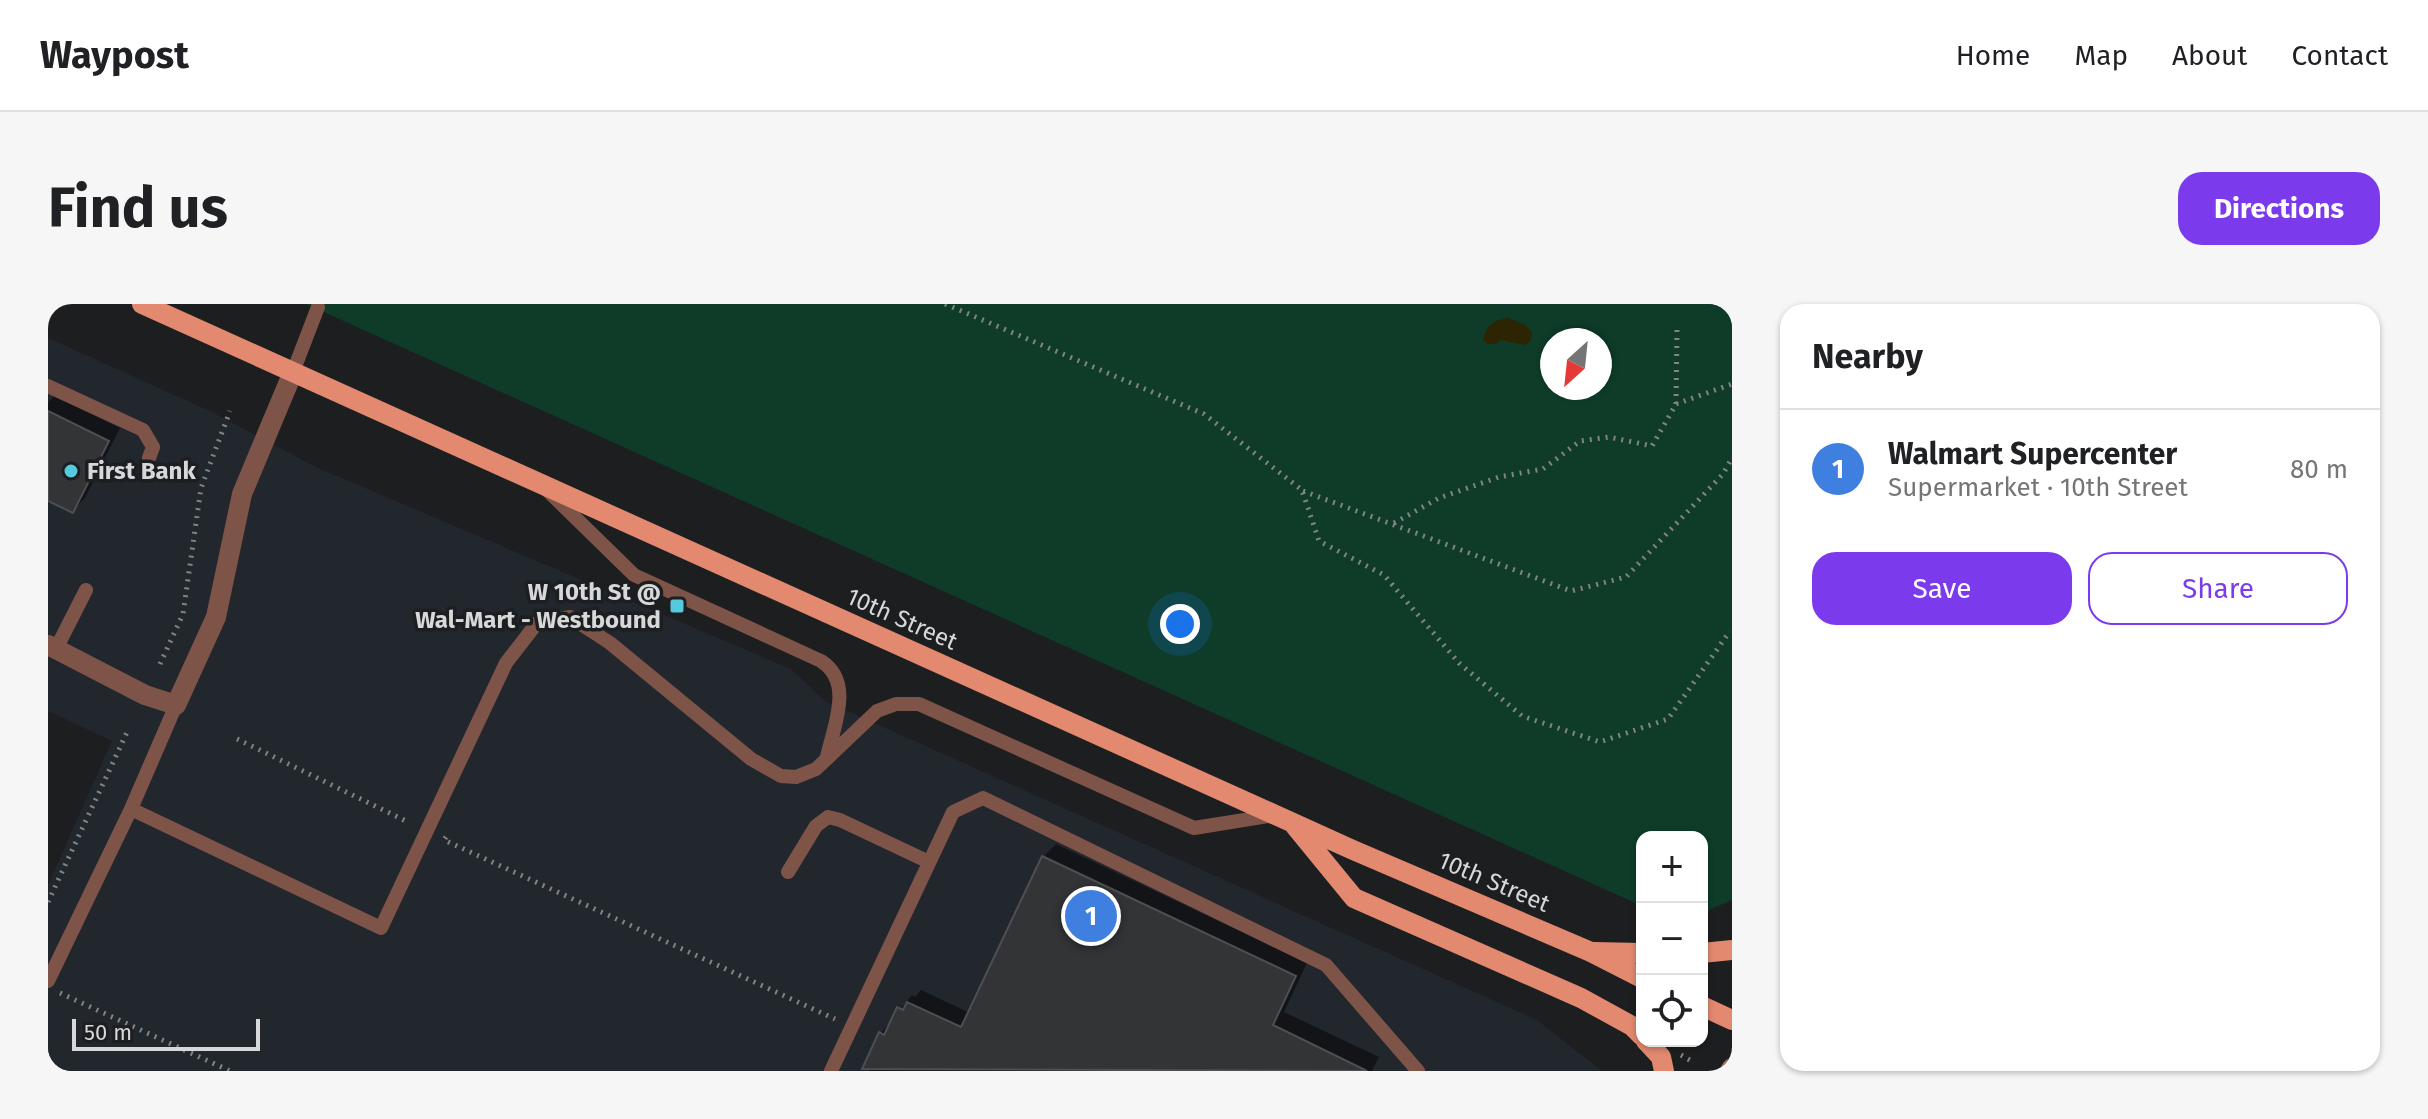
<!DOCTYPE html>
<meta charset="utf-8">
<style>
:root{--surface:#fff;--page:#f6f6f6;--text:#202124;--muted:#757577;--line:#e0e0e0;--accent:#7c3aed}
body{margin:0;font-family:"Fira Sans",sans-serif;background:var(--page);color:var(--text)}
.controls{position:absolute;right:24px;bottom:24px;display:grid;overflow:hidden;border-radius:16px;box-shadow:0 2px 6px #0004}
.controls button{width:72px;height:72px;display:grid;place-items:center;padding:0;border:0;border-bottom:2px solid var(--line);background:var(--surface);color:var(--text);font:40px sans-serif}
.compass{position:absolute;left:1492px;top:24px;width:72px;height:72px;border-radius:50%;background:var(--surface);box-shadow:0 2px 6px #0004;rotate:207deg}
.scale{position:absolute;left:24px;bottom:20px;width:188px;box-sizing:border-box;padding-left:8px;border:4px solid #d6d8d9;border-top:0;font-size:22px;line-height:28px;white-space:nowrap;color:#d6d8d9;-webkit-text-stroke:6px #1c1e20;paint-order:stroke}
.you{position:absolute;left:1132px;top:320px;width:28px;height:28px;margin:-20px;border:6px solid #fff;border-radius:50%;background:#1a73e8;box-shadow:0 0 0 12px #1a73e833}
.badge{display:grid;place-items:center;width:52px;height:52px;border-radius:50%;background:var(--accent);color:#fff;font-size:26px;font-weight:700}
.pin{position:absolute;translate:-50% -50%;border:4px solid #fff;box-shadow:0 2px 8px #0006}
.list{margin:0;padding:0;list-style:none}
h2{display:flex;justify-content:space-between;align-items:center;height:104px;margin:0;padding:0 32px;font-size:34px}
h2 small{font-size:26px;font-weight:400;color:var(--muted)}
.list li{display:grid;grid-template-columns:52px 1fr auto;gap:24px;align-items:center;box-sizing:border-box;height:120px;padding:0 32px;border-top:2px solid var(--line)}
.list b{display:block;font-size:30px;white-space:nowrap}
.list p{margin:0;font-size:26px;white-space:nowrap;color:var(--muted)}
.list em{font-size:26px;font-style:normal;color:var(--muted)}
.actions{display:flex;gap:16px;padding:24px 32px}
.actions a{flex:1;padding:18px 0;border:2px solid var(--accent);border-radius:24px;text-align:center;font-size:28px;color:var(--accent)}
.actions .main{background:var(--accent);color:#fff}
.icon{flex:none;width:44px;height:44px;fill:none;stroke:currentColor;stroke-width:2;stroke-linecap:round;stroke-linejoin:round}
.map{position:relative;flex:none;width:1684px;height:767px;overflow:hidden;border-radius:24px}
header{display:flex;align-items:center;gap:48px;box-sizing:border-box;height:112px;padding:0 40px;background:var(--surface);border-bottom:2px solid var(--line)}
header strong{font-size:38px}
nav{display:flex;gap:44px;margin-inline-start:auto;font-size:28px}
.intro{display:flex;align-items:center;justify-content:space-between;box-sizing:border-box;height:192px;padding:0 48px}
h1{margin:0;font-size:56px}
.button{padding:20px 36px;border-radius:24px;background:var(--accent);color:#fff;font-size:28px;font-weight:700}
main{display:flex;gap:48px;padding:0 48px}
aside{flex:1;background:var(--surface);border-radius:24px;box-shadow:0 2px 6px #0004}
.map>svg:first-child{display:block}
.built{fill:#22272e}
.green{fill:#0e3c28;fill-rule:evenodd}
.sand{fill:#2c2403}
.shadow{fill:#0007}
.building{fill:#323436;stroke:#4d4f52;stroke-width:2}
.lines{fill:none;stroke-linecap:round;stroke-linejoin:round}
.path{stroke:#818384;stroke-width:5;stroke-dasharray:2 6;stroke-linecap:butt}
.lane{stroke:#7f5448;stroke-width:14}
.street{stroke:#7f5448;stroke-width:20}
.secondary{stroke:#b7725f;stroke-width:20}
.primary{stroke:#e28970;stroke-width:20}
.poi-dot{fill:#55cadf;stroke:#1c1e20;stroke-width:3}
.labels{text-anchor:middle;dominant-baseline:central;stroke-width:7;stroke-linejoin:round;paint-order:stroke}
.poi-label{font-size:24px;font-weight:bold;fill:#d6d8d9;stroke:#1c1e20;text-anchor:start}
.street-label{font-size:24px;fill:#d6d8d9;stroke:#1c1e20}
</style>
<header>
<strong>Waypost</strong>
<nav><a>Home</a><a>Map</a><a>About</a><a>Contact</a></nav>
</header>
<div class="intro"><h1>Find us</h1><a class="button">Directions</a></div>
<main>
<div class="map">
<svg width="1684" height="767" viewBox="0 0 1684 767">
<rect width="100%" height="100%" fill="#1c1e20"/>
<path class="built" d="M 0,34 L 164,108 L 270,164 L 743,365 L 777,397 L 1489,716 L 1554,767 L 0,767 L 0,581 L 64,437 L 0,407 Z"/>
<path class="green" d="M 258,0 L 1684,0 L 1684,596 L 1654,609 L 1654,533 L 1594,533 L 1594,602 ZM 1504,36 L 1552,36 L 1552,84 L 1504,84 Z"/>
<path class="sand" d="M 1460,14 L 1477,21 L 1484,28 L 1483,36 L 1477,41 L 1453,36 L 1448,40 L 1440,40 L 1435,36 C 1438,22 1446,15 1460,14 Z"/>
<path class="shadow" d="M 6,92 L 72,124 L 37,194 L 24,207 L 0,195 L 0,99 Z
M 1008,540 L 1259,659 L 1236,708 L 1331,753 L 1324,767 L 822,767 L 817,764 L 833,729 L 864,691 L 867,693 L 873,686 L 922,709 L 995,553 Z"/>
<path class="building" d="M 0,107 L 61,137 L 25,209 L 0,197 Z
M 994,552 L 1248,672 L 1225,721 L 1319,767 L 814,765 L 831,728 L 836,731 L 849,703 L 855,706 L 859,698 L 913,723 Z"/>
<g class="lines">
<path class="path" d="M 897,0 L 1156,110 L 1254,186 L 1271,237 L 1336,271 L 1411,359 L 1474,412 L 1552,438 L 1620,415 L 1682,327
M 1628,100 L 1629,26
M 1255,187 L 1523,287 L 1578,273 L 1675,170 L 1684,154
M 1346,219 L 1391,194 L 1451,173 L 1495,165 L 1532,137 L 1561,133 L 1604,142 L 1628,100 L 1684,80
M 112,360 L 135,310 L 153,184 L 182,107
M 189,435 L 358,517
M 398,533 L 396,536 L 787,715
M 0,598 L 81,424
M 12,689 L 182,767
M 1633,751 L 1645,758"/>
<path class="lane" d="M 245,68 L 270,3
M 0,82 L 95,126 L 105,143 L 101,154
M 500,187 L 586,271 L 773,357 C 806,378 786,421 779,453
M 8,345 L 38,286
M 83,505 L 333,624 L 458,359 L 489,319 L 522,313 L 562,339 L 703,455 L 733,472 L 748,473 L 768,465 L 829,407 L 848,400 L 871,400 L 1146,524 L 1227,511
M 740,568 L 768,522 L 780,513 L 792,516 L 881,558
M 0,677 L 83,505 L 128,401
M 783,767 L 905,508 L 935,494 L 1278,661 L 1370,767"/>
<path class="street" d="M 0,341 L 97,391 L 128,401 L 168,313 L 194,190 L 245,68"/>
<path class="secondary" d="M 1682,767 L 1684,764"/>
<path class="primary" d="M 94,0 L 1305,546 L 1543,648 L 1594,674
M 1247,522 L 1306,594 L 1533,694 L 1584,722 L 1594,732
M 1546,648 L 1594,649
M 1654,649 L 1684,646
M 1654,702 L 1684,716
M 1598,737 L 1613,753 L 1616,767"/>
</g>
<g class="poi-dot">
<circle cx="23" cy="167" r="8"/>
<rect x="621" y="294" width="16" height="16" rx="4"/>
</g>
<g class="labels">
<g class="poi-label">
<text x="39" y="167">First Bank</text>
<text x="613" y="288" text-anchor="end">W 10th St @<tspan x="613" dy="28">Wal-Mart - Westbound</tspan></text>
</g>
<g class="street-label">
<text transform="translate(854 315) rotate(24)">10th Street</text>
<text transform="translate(1446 578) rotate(23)">10th Street</text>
</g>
</g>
</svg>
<div class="controls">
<button>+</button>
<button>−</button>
<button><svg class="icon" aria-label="locate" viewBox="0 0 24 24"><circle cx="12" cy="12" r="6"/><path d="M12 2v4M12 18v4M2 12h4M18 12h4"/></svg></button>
</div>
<svg class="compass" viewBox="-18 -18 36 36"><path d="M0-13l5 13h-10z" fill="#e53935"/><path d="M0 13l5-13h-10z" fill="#757577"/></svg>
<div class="scale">50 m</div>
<div class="you"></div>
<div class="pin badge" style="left:1043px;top:612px;background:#3f7fe0">1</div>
</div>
<aside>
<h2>Nearby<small></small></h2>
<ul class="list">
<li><span class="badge" style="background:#3f7fe0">1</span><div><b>Walmart Supercenter</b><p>Supermarket · 10th Street</p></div><em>80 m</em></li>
</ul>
<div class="actions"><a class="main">Save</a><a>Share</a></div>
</aside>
</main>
